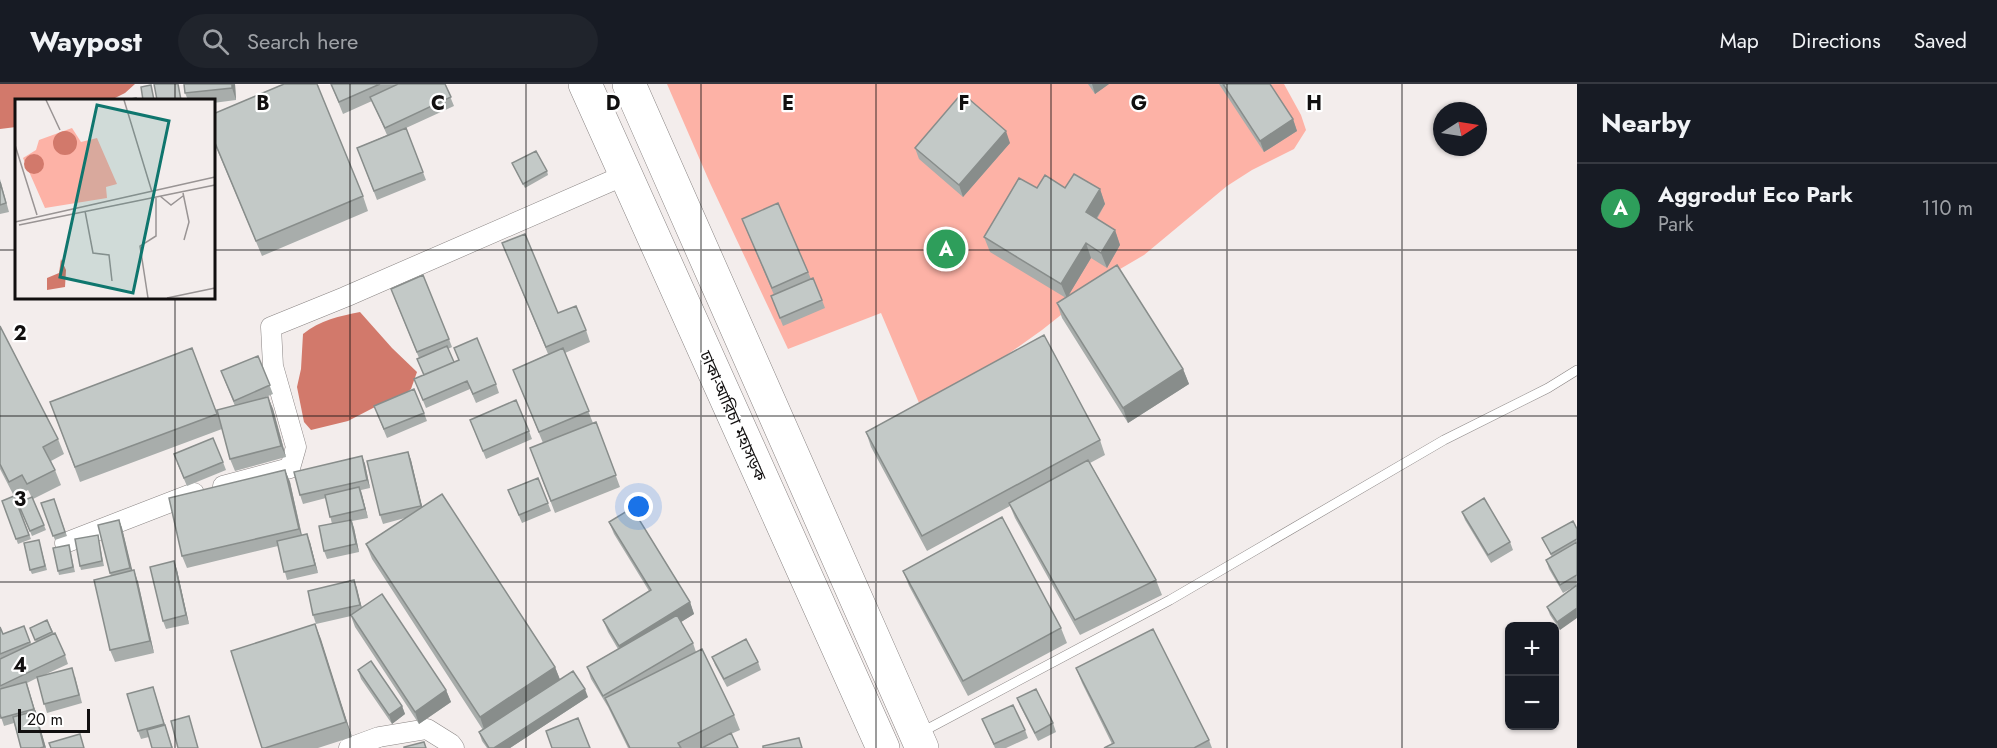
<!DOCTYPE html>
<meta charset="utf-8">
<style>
:root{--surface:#171b24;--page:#20242c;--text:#f1f3f6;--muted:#9ea1a6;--line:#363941;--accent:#db2777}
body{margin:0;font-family:Jost,"Noto Sans Bengali",sans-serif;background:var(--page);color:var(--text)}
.controls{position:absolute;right:18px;bottom:18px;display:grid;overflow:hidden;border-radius:9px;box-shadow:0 2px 4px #0004}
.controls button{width:54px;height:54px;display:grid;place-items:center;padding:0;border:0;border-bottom:2px solid var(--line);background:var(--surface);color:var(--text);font:30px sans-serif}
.compass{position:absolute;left:1433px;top:18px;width:54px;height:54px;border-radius:50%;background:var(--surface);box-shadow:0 2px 4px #0004;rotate:78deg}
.scale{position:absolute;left:18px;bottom:15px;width:72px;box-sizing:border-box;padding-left:6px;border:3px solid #110f0f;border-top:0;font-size:16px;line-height:21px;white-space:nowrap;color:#110f0f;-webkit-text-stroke:4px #fff;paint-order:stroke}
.you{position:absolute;left:639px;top:423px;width:21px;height:21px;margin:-15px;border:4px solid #fff;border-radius:50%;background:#1a73e8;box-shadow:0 0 0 9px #1a73e833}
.badge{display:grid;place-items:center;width:39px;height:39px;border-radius:50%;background:var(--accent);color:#fff;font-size:20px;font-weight:700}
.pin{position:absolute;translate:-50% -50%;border:3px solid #fff;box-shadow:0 2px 6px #0006}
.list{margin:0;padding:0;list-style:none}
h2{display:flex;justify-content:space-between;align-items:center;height:78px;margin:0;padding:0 24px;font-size:26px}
h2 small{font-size:20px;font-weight:400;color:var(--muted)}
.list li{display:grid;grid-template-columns:39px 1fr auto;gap:18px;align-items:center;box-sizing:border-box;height:90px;padding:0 24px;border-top:2px solid var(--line)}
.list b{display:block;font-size:22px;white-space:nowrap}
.list p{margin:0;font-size:20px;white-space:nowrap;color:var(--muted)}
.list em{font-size:20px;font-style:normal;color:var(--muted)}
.icon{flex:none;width:33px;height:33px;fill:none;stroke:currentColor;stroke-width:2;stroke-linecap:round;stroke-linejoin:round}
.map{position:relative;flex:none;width:1577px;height:664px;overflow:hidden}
header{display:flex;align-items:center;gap:36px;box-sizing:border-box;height:84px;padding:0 30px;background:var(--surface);border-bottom:2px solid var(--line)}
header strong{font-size:28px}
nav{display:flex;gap:33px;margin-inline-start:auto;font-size:21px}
.search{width:420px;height:54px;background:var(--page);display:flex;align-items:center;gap:15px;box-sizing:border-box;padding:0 21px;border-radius:33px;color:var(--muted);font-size:22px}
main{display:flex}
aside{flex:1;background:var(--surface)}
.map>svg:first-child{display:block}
.green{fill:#fdb2a6}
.water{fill:#d2796b}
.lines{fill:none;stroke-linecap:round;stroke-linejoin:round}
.lane-casing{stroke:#898483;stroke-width:10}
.street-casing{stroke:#898483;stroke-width:21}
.highway-casing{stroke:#898483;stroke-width:34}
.lane{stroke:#fff;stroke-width:9}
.street{stroke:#fff;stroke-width:20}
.highway{stroke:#fff;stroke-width:33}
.wall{fill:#a8adab}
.shaded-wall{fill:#888d8b}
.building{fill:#c3c9c7;stroke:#888d8b;stroke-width:1.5}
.grid{fill:none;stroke:#110f0f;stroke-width:1.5;stroke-opacity:0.55}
.labels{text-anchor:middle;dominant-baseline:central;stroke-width:4.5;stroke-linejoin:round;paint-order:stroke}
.street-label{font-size:16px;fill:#110f0f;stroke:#fff}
.inset-road{fill:none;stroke:#999494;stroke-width:1.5}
.view{fill:#0f766e;fill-opacity:0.15;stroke:#0f766e;stroke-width:3}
.inset-edge{fill:none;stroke:#110f0f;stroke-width:3}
.grid-label{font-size:20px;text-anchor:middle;font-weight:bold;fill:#110f0f;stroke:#fff;stroke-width:4.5;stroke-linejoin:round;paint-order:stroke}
</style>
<header>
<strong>Waypost</strong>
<div class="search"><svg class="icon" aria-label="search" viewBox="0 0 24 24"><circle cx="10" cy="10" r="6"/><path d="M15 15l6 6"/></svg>Search here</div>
<nav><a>Map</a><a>Directions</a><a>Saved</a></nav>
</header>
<main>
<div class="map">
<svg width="1577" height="664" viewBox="0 0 1577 664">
<rect width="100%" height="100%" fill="#f3edec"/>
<path class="green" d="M 667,0 L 1284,0 L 1301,31 L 1306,46 L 1294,65 L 1252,86 L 1227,102 L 1144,171 L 1115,188 L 1042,246 L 1001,275 L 922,326 L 881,229 L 788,265 L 710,99 Z"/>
<path class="water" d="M 0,0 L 135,0 L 125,9 L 111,16 L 16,16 L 16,43 L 0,45 Z
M 360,228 L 392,264 L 417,288 L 411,305 L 402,312 L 373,324 L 348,337 L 311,346 L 304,338 L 297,303 L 301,285 L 303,250 C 320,236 340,232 360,228 Z"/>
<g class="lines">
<g class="lane-casing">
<path id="lane" d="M 920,649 L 1170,516 L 1444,356 L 1548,304 L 1577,286"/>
</g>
<g class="street-casing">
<path id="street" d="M 223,402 L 290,384 L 296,363 L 273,282 L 271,243 L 345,213 L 625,91
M 65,459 L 194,409
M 349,664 L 379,653 L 427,645 L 451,660 L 454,664"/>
</g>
<g class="highway-casing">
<path id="highway" d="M 585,0 L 883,664
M 629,0 L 922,664"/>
</g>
<use href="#lane" class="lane"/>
<use href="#street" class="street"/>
<use href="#highway" class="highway"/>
</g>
<path class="wall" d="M 235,0 L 236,16 L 213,19 L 213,16 L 188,16 L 185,9 Z
M 331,0 L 445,0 L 454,22 L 406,44 L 426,96 L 377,116 L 357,64 L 387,51 L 372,17 L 343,30 Z
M 1088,0 L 1109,0 L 1095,10 Z
M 1219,0 L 1270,0 L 1293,35 L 1297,47 L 1264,68 Z
M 213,30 L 363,112 L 368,127 L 262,172 L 213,56 Z
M 1010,59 L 963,113 L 919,75 L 915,64 Z
M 512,79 L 547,87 L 548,91 L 525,104 Z
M 0,95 L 9,128 L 0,130 Z
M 1037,104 L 1065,104 L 1100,105 L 1105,120 L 1097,135 L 1115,146 L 1120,161 L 1107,184 L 1091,174 L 1068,212 L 1183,285 L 1189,300 L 1128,339 L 1062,234 L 1057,219 L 1066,214 L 990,168 L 984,153 Z
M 742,135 L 808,188 L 811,195 L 822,216 L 825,224 L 783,242 L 771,212 L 774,211 Z
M 502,159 L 558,229 L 586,246 L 590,258 L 565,269 L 593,339 L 596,338 L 620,403 L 555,429 L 530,364 L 543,359 L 513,286 L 548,270 Z
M 394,213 L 449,255 L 452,263 L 448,265 L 454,278 L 496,300 L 499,309 L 476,319 L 470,305 L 426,324 L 414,295 L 424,291 L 419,274 Z
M 0,242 L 58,355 L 64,370 L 51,377 L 55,386 L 61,401 L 33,415 L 46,446 L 32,452 L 18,419 L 32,414 L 28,406 L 15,413 L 31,455 L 18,460 L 2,417 L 14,412 L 0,385 Z
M 192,264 L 220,337 L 235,322 L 224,295 L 258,272 L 273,310 L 261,315 L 268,313 L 273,325 L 286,373 L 235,387 L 230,375 L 222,345 L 80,398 L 50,318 Z
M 424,329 L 427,337 L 387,354 L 377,330 Z
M 470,336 L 529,347 L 532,355 L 486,375 Z
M 866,348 L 1100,356 L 1105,371 L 1090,379 L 1156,496 L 1162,511 L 1080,551 L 1015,434 L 1010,422 L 927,467 L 871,363 Z
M 408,368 L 411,376 L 422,423 L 555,583 L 560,596 L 588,613 L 510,664 L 487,664 L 482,657 L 479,648 L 483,646 L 372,475 L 366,460 L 405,434 L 383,440 L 380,431 Z
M 362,372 L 365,380 L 370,404 L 361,406 L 368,434 L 352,437 L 354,444 L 359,468 L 327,475 L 324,467 L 332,440 L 326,414 L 303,420 L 300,411 Z
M 223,378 L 226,386 L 187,402 L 177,379 Z
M 285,386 L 290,398 L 302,451 L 310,458 L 318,489 L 287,496 L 278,462 L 187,484 L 182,472 Z
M 538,394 L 551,427 L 522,439 L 508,406 Z
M 54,415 L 67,452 L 55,456 L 41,419 Z
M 1462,428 L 1510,458 L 1513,466 L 1491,479 L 1465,436 Z
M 119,436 L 122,444 L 132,487 L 138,498 L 154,569 L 115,578 L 110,566 L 111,492 L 110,489 Z
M 609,438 L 690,518 L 694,530 L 681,538 L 693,559 L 696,568 L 734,631 L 740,646 L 731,650 L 738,664 L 628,664 L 608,623 L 591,595 L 587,583 L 618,565 L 608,548 L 603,536 L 649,507 L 614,450 Z
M 1577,445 L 1577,501 L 1563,509 L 1549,485 L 1546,476 L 1552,473 L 1542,454 Z
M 98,451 L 104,482 L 81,486 L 80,482 Z
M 39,456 L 47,486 L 32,490 L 30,486 Z
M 70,465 L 75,488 L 59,491 L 58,487 Z
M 177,486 L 189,540 L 166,545 L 163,537 Z
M 903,487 L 1061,544 L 1067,559 L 968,612 L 909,502 Z
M 354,496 L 362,524 L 446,606 L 451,618 L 419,640 L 355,543 L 351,532 L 316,540 L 313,531 Z
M 1577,501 L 1560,546 L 1550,531 L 1547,523 Z
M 47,536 L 65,571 L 68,580 L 42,592 L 75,592 L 82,619 L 47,629 L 37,594 L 27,599 L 46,664 L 21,664 L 14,639 L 4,642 L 0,630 L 0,543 L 3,550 L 24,542 L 31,560 L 36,558 L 30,544 Z
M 315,540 L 352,653 L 318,664 L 262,664 Z
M 712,573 L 758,578 L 761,586 L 727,603 L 715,581 Z
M 1076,584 L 1209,656 L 1212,664 L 1104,664 L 1112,660 L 1082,599 Z
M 358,586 L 402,622 L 405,630 L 392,640 L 361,595 Z
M 153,603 L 165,641 L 168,650 L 173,664 L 152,664 L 149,653 L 141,655 L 138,647 Z
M 1017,614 L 1053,639 L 1056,648 L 1038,657 L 1020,622 Z
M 982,635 L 1025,646 L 1028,654 L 1006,664 L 995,664 Z"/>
<path class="shaded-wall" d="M 232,0 L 235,0 L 236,16 L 232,4 Z
M 1092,0 L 1109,0 L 1095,10 Z
M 1293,35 L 1297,47 L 1264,68 L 1260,57 Z
M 1006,47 L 1010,59 L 963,113 L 959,101 Z
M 1100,105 L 1105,120 L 1091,143 L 1086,128 Z
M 1115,146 L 1120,161 L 1107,184 L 1101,169 Z
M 1086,159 L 1091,174 L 1067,214 L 1061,200 Z
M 1183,285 L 1189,300 L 1128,339 L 1123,324 Z
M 268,313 L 273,325 L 286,373 L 281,362 Z
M 408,368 L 411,376 L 424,430 L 421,422 Z
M 362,372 L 365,380 L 370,404 L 367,396 Z
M 285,386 L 290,398 L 303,457 L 299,445 Z
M 359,403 L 362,411 L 368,434 L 365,425 Z
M 119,436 L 122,444 L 134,493 L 130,484 Z
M 351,436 L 354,444 L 359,468 L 356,460 Z
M 307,450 L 310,458 L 318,489 L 315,481 Z
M 174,477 L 177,486 L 189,540 L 186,531 Z
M 134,486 L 138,498 L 154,569 L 150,557 Z
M 354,496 L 357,504 L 363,529 L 360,521 Z
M 690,518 L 694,530 L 623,574 L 619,562 Z
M 1577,524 L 1577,534 L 1560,546 L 1557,538 Z
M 315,540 L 321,555 L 352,653 L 346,638 Z
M 555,583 L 561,598 L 485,648 L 480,633 Z
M 26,598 L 38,636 L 46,664 L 44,663 Z
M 585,605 L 588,613 L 510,664 L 494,664 Z
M 446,606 L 451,618 L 419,640 L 415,628 Z
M 402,622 L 405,630 L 392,640 L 389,631 Z"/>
<path class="building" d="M 154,0 L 178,0 L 181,16 L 157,16 Z
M 184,0 L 232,0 L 232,4 L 185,9 Z
M 284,0 L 317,0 L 363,112 L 256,157 L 213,54 L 213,30 Z
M 331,0 L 380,0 L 339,18 Z
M 398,0 L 445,0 L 451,13 L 385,44 L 370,13 Z
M 1223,0 L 1270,0 L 1293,35 L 1260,57 Z
M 151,1 L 154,16 L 143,16 L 141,3 Z
M 962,9 L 1006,47 L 959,101 L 915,64 Z
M 136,14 L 136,16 L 126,16 Z
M 406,44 L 423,88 L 374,107 L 357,64 Z
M 536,67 L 547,87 L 523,100 L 512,79 Z
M 1074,90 L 1100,105 L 1086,128 L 1115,146 L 1101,169 L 1086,159 L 1061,200 L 984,153 L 1019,94 L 1037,104 L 1045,91 L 1065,104 Z
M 0,98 L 6,119 L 0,121 Z
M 778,119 L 808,188 L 772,204 L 742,135 Z
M 525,150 L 558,229 L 576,222 L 586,246 L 546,263 L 502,159 Z
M 1117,181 L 1183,285 L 1123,324 L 1057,219 Z
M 423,191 L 449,255 L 417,268 L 391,205 Z
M 813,194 L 822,216 L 780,234 L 771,212 Z
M 0,242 L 58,355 L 43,363 L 55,386 L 27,400 L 22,391 L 9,398 L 0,380 Z
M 1044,251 L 1100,356 L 922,452 L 866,348 Z
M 477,254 L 496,300 L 473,310 L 467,297 L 423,316 L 414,295 L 459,276 L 454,264 Z
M 447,262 L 454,278 L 424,291 L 417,275 Z
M 192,264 L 217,330 L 75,383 L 50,318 Z
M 563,264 L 589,327 L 539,348 L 513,286 Z
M 258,272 L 270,301 L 234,317 L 221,287 Z
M 414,305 L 424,329 L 384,345 L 374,322 Z
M 268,313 L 281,362 L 230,375 L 217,326 Z
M 516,316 L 529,347 L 483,367 L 470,336 Z
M 596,338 L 616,391 L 551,417 L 530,364 Z
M 213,354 L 223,378 L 184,394 L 174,370 Z
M 408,368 L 421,422 L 380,431 L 367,377 Z
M 362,372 L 367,396 L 300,411 L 294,388 Z
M 1088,376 L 1156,496 L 1075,536 L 1009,419 Z
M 285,386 L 299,445 L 182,472 L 169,414 Z
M 538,394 L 548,419 L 519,431 L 508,406 Z
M 359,403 L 365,425 L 330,433 L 325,411 Z
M 442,410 L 555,583 L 480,633 L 366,460 Z
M 14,412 L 29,451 L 16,455 L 2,417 Z
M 32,413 L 44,441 L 30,447 L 18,419 Z
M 1484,414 L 1510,458 L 1488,471 L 1462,428 Z
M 54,415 L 65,448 L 53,452 L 41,419 Z
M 632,424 L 690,518 L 619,562 L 603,536 L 651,506 L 609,438 Z
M 1002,433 L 1061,544 L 963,597 L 903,487 Z
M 119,436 L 130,484 L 110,489 L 98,441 Z
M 351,436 L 356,460 L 324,467 L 319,442 Z
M 1573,437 L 1577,445 L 1577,455 L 1551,470 L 1542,454 Z
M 307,450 L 315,481 L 284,488 L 277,457 Z
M 98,451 L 102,477 L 80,482 L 75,455 Z
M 39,456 L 45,482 L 30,486 L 24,459 Z
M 1577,458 L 1577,491 L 1560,501 L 1546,476 Z
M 69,461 L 73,483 L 58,487 L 53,464 Z
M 174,477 L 186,531 L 163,537 L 150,483 Z
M 134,486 L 150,557 L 110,566 L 94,496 Z
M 354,496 L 360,521 L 313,531 L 308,507 Z
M 1577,501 L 1577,524 L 1557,538 L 1547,523 Z
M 382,510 L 446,606 L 415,628 L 351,531 Z
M 677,531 L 693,559 L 603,612 L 587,583 Z
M 47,536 L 52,548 L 35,556 L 30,544 Z
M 315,540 L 346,638 L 265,664 L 262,664 L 231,567 Z
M 24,542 L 30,558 L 0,570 L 0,543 L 3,550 Z
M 1153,545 L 1209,656 L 1194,664 L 1104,664 L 1114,659 L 1076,584 Z
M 55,549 L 65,571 L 0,602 L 0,575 Z
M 746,555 L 758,578 L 724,595 L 712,573 Z
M 702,565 L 734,631 L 678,659 L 681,664 L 630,664 L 605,614 Z
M 371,577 L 402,622 L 389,631 L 358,586 Z
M 72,584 L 79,611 L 44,620 L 37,593 Z
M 573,587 L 585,605 L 494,664 L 489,664 L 479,648 Z
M 26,598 L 34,625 L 1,634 L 0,630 L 0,605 Z
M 153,603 L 164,640 L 138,647 L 127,610 Z
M 1036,605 L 1053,639 L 1035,649 L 1017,614 Z
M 1013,621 L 1025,646 L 994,660 L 982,635 Z
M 35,627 L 44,663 L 40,664 L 21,664 L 13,633 Z
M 189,632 L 198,664 L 178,664 L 171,637 Z
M 578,634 L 590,664 L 552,664 L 546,647 Z
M 165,641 L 172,664 L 152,664 L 147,646 Z
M 731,649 L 738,664 L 702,664 Z
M 80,650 L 84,664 L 51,664 L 49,659 Z
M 799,654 L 802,664 L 763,664 L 763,662 Z
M 424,658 L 426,664 L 404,664 L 404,663 Z"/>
<path class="grid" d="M 175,0 L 175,16M 350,0 L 350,664M 526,0 L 526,664M 701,0 L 701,664M 876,0 L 876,664M 1051,0 L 1051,664M 1227,0 L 1227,664M 1402,0 L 1402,664M 0,166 L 16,166M 213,166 L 1577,166M 175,213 L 175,664M 0,332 L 1577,332M 0,498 L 1577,498"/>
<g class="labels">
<g class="street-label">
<text transform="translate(733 332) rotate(66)">ঢাকা-আরিচা মহাসড়ক</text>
</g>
</g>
<g transform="translate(15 15)">
<rect width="200" height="200" fill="#f3edec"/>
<path d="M 57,29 L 66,43 L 82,39 L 102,85 L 91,88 L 92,99 L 30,109 L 8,59 L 21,51 L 24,41 Z" fill="#fdb2a6"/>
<path d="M38 44a12 12 0 1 1 24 0a12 12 0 1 1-24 0ZM9 65a10 10 0 1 1 20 0a10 10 0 1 1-20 0ZM 46,160 L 51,171 L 50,188 L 32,191 L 32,179 L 44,174 Z" fill="#d2796b"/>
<path class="inset-road" d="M 31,1 L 45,31M 109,1 L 137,93M 0,46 L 22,116M 168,94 L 174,123 L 169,141M 145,97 L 156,106 L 168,97M 70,112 L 78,154 L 94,156 L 97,182M 0,123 L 200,78M 4,126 L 200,86M 133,199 L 125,147 L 141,137 L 141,99M 152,199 L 200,189"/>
<path class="view" d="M 82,6 L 154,22 L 118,194 L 45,178 Z"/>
<rect width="200" height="200" class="inset-edge"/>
</g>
<g class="grid-label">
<text x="263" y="26">B</text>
<text x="438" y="26">C</text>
<text x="613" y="26">D</text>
<text x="788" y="26">E</text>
<text x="964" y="26">F</text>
<text x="1139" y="26">G</text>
<text x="1314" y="26">H</text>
<text x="20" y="256">2</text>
<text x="20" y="422">3</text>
<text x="20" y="588">4</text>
</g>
</svg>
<div class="controls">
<button>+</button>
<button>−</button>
</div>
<svg class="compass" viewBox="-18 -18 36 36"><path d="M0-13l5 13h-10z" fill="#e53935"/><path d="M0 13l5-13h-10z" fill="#9ea1a6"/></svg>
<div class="scale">20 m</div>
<div class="you"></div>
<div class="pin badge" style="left:946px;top:165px;background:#2e9e5b">A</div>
</div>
<aside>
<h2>Nearby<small></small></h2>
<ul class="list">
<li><span class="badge" style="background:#2e9e5b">A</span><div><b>Aggrodut Eco Park</b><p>Park</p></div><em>110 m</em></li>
</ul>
</aside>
</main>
